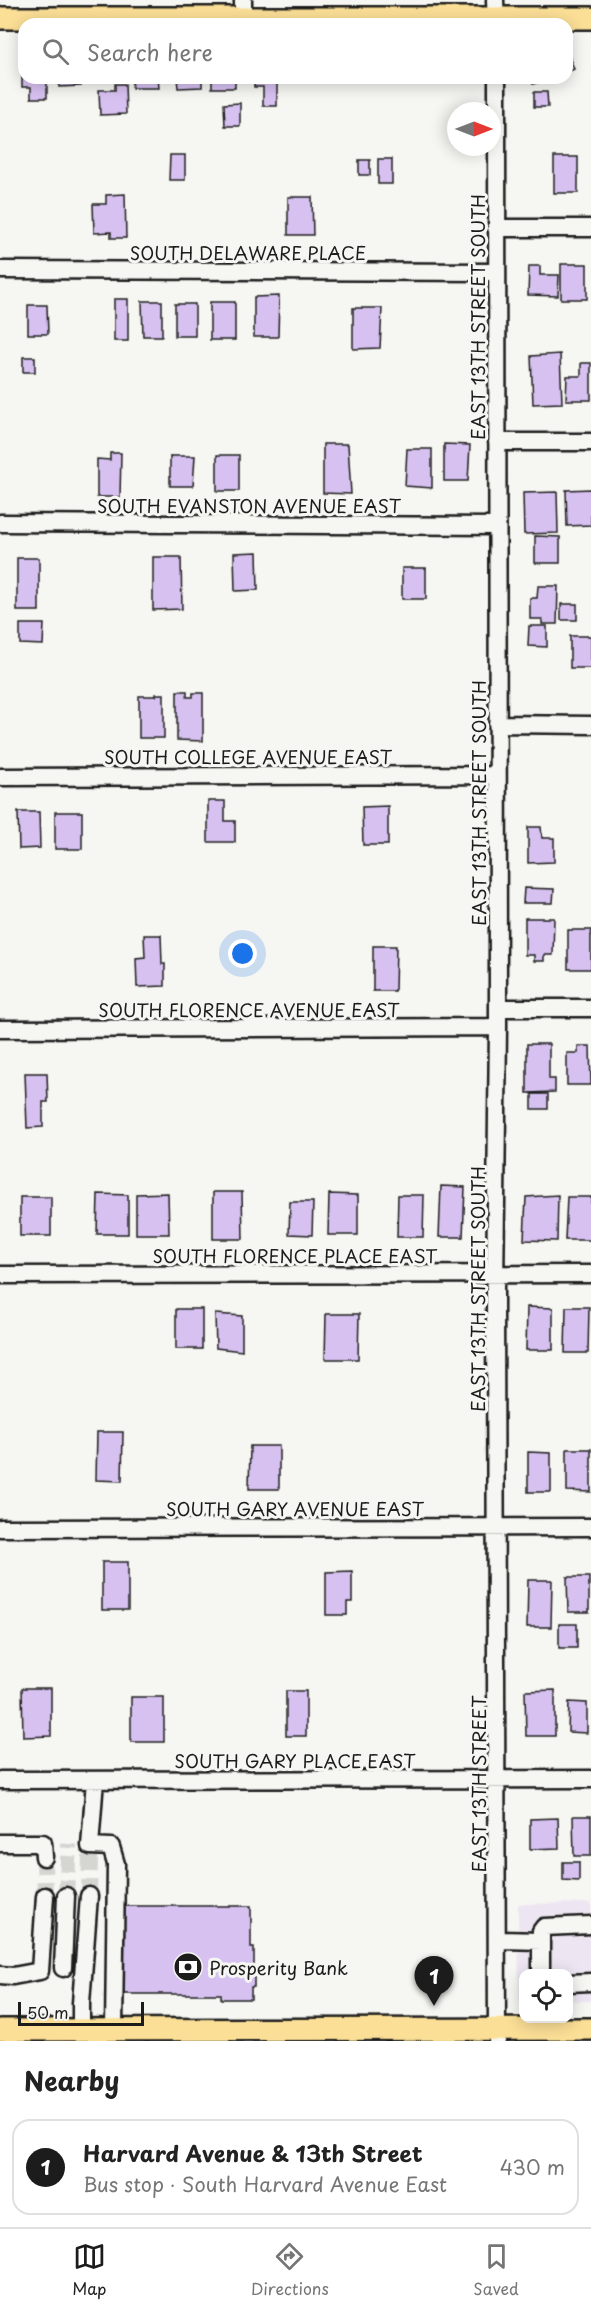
<!DOCTYPE html>
<meta charset="utf-8">
<style>
:root{--surface:#fff;--page:#f6f6f6;--text:#222;--muted:#767676;--line:#e0e0e0;--accent:#1c1c1c}
body{margin:0;font-family:"Playpen Sans",sans-serif;background:var(--page);color:var(--text)}
.controls{position:absolute;right:18px;bottom:18px;display:grid;overflow:hidden;border-radius:12px;box-shadow:0 3px 15px #0003}
.controls button{width:54px;height:54px;display:grid;place-items:center;padding:0;border:0;border-bottom:2px solid var(--line);background:var(--surface);color:var(--text);font:30px sans-serif}
.compass{position:absolute;left:447px;top:102px;width:54px;height:54px;border-radius:50%;background:var(--surface);box-shadow:0 3px 15px #0003;rotate:90deg}
.scale{position:absolute;left:18px;bottom:15px;width:126px;box-sizing:border-box;padding-left:6px;border:3px solid #1c1c1c;border-top:0;font-size:16px;line-height:21px;white-space:nowrap;color:#1c1c1c;-webkit-text-stroke:4px #f6f6f2;paint-order:stroke}
.you{position:absolute;left:243px;top:954px;width:21px;height:21px;margin:-15px;border:4px solid #fff;border-radius:50%;background:#1a73e8;box-shadow:0 0 0 9px #1a73e833}
.badge{display:grid;place-items:center;width:39px;height:39px;border-radius:50%;background:var(--accent);color:#fff;font-size:20px;font-weight:700}
.pin{position:absolute;translate:-50% -50px;filter:drop-shadow(0 2px 3px #0008)}
.pin::after{content:'';position:absolute;top:32px;width:21px;height:18px;background:inherit;clip-path:polygon(0 0,100% 0,50% 100%)}
.list{margin:0;padding:0;list-style:none}
h2{display:flex;justify-content:space-between;align-items:center;height:78px;margin:0;padding:0 24px;font-size:26px}
h2 small{font-size:20px;font-weight:400;color:var(--muted)}
.list li{display:grid;grid-template-columns:39px 1fr auto;gap:18px;align-items:center;box-sizing:border-box;height:96px;margin:0 12px 12px;padding:0 12px;border:2px solid var(--line);border-radius:18px}
.list b{display:block;font-size:22px;white-space:nowrap}
.list p{margin:0;font-size:20px;white-space:nowrap;color:var(--muted)}
.list em{font-size:20px;font-style:normal;color:var(--muted)}
.icon{flex:none;width:33px;height:33px;fill:none;stroke:currentColor;stroke-width:2;stroke-linecap:round;stroke-linejoin:round}
.map{position:relative;flex:none;width:591px;height:2041px;overflow:hidden}
.search{position:absolute;background:var(--surface);box-shadow:0 3px 15px #0003;left:18px;right:18px;top:18px;height:66px;display:flex;align-items:center;gap:15px;box-sizing:border-box;padding:0 21px;border-radius:18px;color:var(--muted);font-size:22px}
.sheet{height:186px;background:var(--surface)}
nav{display:flex;justify-content:space-around;align-items:center;box-sizing:border-box;height:84px;border-top:2px solid var(--line);background:var(--surface);font-size:16px;color:var(--muted)}
nav a{display:grid;justify-items:center;gap:3px}
nav .on{color:var(--accent)}
.map>svg:first-child{display:block}
.built{fill:#ede6f2}
.building{fill:#d7c1f1;stroke:#1c1c1c;stroke-width:1.5}
.lines{fill:none;stroke-linecap:round;stroke-linejoin:round}
.minor-tunnel{stroke:#d5d5d2;stroke-width:16;stroke-dasharray:16 8;stroke-linecap:butt}
.minor-casing{stroke:#1c1c1c;stroke-width:21}
.major-casing{stroke:#1c1c1c;stroke-width:26}
.minor{stroke:#f6f6f2;stroke-width:16}
.major{stroke:#fbdf96;stroke-width:21}
.labels{text-anchor:middle;dominant-baseline:central;stroke-width:6;stroke-linejoin:round;paint-order:stroke}
.street-label{font-size:18px;fill:#1c1c1c;stroke:#f6f6f2}
.poi-label{font-size:18px;fill:#1c1c1c;stroke:#f6f6f2;text-anchor:start}
</style>
<div class="map">
<svg width="591" height="2041" viewBox="0 0 591 2041">
<rect width="100%" height="100%" fill="#f6f6f2"/>
<filter id="ink" filterUnits="userSpaceOnUse"><feTurbulence type="fractalNoise" baseFrequency=".0167" numOctaves="2"/><feDisplacementMap in="SourceGraphic" scale="12" xChannelSelector="R" yChannelSelector="G"/><feConvolveMatrix kernelMatrix="1 2 1 2 8 2 1 2 1" color-interpolation-filters="sRGB"/></filter>
<g filter="url(#ink)">
<path class="built" d="M 591,1903 L 591,2001 L 569,2001 L 568,1974 L 524,1974 L 523,2001 L 519,2001 L 518,1904 Z"/>
<path class="building" d="M 567,50 L 574,69 L 567,72 Z
M 22,56 L 24,56 L 24,78 L 47,78 L 47,98 L 31,98 L 31,87 L 22,87 Z
M 59,78 L 81,78 L 81,86 L 59,87 Z
M 132,78 L 158,78 L 159,88 L 132,88 Z
M 177,78 L 202,78 L 202,87 L 178,88 Z
M 212,78 L 235,78 L 235,88 L 212,88 Z
M 254,78 L 277,78 L 277,106 L 263,106 L 263,87 L 254,87 Z
M 530,78 L 550,78 L 533,84 Z
M 115,84 L 125,84 L 126,114 L 100,115 L 99,90 L 115,90 Z
M 534,92 L 547,92 L 548,107 L 534,107 Z
M 240,103 L 240,126 L 225,126 L 224,104 Z
M 170,155 L 185,155 L 185,180 L 169,180 Z
M 554,157 L 578,157 L 578,193 L 554,193 Z
M 378,159 L 392,159 L 392,184 L 378,184 Z
M 359,160 L 370,160 L 370,175 L 359,175 Z
M 125,194 L 126,238 L 111,238 L 111,232 L 94,233 L 93,204 L 106,204 L 106,195 Z
M 288,197 L 312,197 L 313,235 L 288,235 Z
M 561,264 L 587,264 L 587,299 L 561,299 Z
M 529,266 L 540,266 L 540,275 L 559,275 L 558,296 L 528,295 Z
M 279,296 L 278,337 L 254,337 L 254,297 Z
M 114,299 L 128,299 L 128,341 L 114,341 Z
M 142,301 L 162,301 L 162,336 L 143,336 Z
M 210,302 L 235,302 L 235,340 L 210,340 Z
M 175,304 L 195,304 L 195,336 L 175,336 Z
M 28,305 L 47,305 L 48,334 L 28,334 Z
M 353,308 L 382,308 L 380,348 L 353,349 Z
M 560,354 L 562,403 L 533,404 L 531,356 Z
M 23,357 L 35,357 L 35,372 L 23,372 Z
M 581,363 L 591,363 L 591,400 L 566,400 L 567,376 L 581,376 Z
M 323,444 L 348,444 L 351,494 L 323,493 Z
M 444,444 L 470,445 L 468,481 L 444,481 Z
M 407,449 L 432,449 L 432,488 L 405,486 Z
M 110,453 L 121,453 L 120,497 L 97,497 L 97,459 L 110,460 Z
M 217,455 L 239,455 L 239,491 L 217,491 Z
M 170,456 L 195,456 L 193,486 L 170,486 Z
M 591,489 L 591,525 L 567,526 L 566,490 Z
M 557,492 L 558,533 L 524,534 L 523,493 Z
M 535,536 L 560,537 L 560,563 L 535,563 Z
M 257,552 L 258,590 L 235,591 L 234,553 Z
M 153,557 L 181,557 L 182,609 L 153,610 Z
M 17,558 L 39,558 L 39,611 L 17,611 Z
M 402,568 L 426,568 L 426,599 L 402,599 Z
M 538,586 L 558,586 L 557,624 L 542,624 L 542,619 L 530,619 L 530,598 L 537,598 Z
M 561,604 L 577,604 L 577,620 L 561,620 Z
M 20,624 L 44,624 L 43,645 L 20,644 Z
M 529,626 L 547,626 L 547,647 L 528,646 Z
M 570,636 L 591,636 L 591,668 L 570,668 Z
M 177,691 L 187,691 L 187,697 L 193,697 L 193,693 L 203,693 L 203,741 L 177,740 Z
M 156,694 L 164,694 L 164,738 L 139,738 L 139,696 L 156,696 Z
M 208,801 L 225,801 L 225,821 L 235,821 L 235,842 L 208,842 Z
M 388,806 L 388,845 L 363,845 L 362,807 Z
M 18,812 L 39,812 L 40,848 L 19,849 Z
M 55,812 L 82,812 L 82,849 L 55,849 Z
M 528,827 L 541,827 L 542,838 L 554,838 L 554,862 L 528,863 Z
M 524,888 L 554,889 L 553,903 L 523,903 Z
M 525,918 L 554,918 L 553,955 L 544,955 L 544,961 L 534,961 L 534,955 L 525,955 Z
M 568,930 L 591,930 L 591,969 L 568,969 Z
M 144,935 L 161,935 L 162,964 L 165,964 L 165,986 L 137,987 L 136,958 L 145,957 Z
M 373,946 L 396,946 L 395,991 L 373,991 Z
M 527,1044 L 549,1044 L 549,1079 L 555,1079 L 555,1092 L 527,1093 Z
M 578,1046 L 590,1046 L 591,1085 L 567,1085 L 567,1053 L 578,1053 Z
M 25,1073 L 47,1073 L 48,1102 L 43,1102 L 43,1127 L 27,1128 Z
M 532,1094 L 548,1094 L 548,1109 L 532,1109 Z
M 441,1186 L 465,1187 L 463,1237 L 439,1237 Z
M 213,1192 L 242,1192 L 243,1239 L 213,1239 Z
M 168,1193 L 169,1234 L 136,1234 L 136,1194 Z
M 98,1194 L 128,1195 L 128,1234 L 97,1234 Z
M 329,1194 L 358,1195 L 358,1235 L 328,1235 Z
M 398,1195 L 424,1195 L 423,1237 L 397,1237 Z
M 558,1195 L 557,1241 L 524,1240 L 526,1197 Z
M 20,1197 L 51,1197 L 51,1236 L 20,1236 Z
M 567,1197 L 591,1197 L 591,1240 L 565,1240 Z
M 290,1202 L 313,1202 L 312,1235 L 289,1234 Z
M 527,1307 L 553,1308 L 553,1350 L 526,1350 Z
M 566,1307 L 589,1307 L 588,1353 L 565,1353 Z
M 176,1309 L 202,1309 L 202,1349 L 176,1349 Z
M 215,1314 L 242,1316 L 242,1351 L 216,1348 Z
M 326,1314 L 359,1314 L 358,1359 L 325,1359 Z
M 97,1432 L 123,1432 L 122,1481 L 96,1480 Z
M 250,1446 L 279,1446 L 279,1489 L 249,1489 Z
M 567,1449 L 591,1449 L 591,1492 L 567,1491 Z
M 528,1452 L 551,1453 L 551,1492 L 528,1492 Z
M 102,1562 L 128,1562 L 128,1610 L 102,1610 Z
M 352,1571 L 352,1602 L 347,1602 L 347,1615 L 326,1615 L 326,1572 Z
M 567,1577 L 589,1577 L 589,1612 L 568,1612 Z
M 528,1580 L 552,1580 L 551,1627 L 527,1627 Z
M 559,1624 L 577,1624 L 577,1648 L 559,1648 Z
M 22,1688 L 51,1688 L 51,1736 L 23,1737 Z
M 555,1690 L 555,1736 L 526,1736 L 525,1691 Z
M 286,1691 L 306,1691 L 306,1736 L 286,1736 Z
M 131,1697 L 164,1697 L 164,1742 L 131,1742 Z
M 569,1702 L 587,1703 L 587,1733 L 568,1732 Z
M 573,1816 L 591,1816 L 591,1856 L 574,1856 Z
M 558,1818 L 559,1848 L 530,1849 L 530,1819 Z
M 563,1862 L 579,1862 L 579,1881 L 563,1880 Z
M 124,1906 L 251,1906 L 251,1948 L 254,1948 L 254,1987 L 251,1987 L 251,1999 L 221,1999 L 221,1994 L 122,1994 L 122,1915 L 124,1915 Z"/>
<g class="lines">
<path class="minor-tunnel" d="M 44,1857 L 45,1896
M 66,1896 L 69,1844
M 89,1896 L 90,1855"/>
<g class="minor-casing">
<path id="minor" d="M 243,0 L 243,17
M 495,0 L 496,24
M 497,78 L 498,1027 L 495,1290 L 497,2041
M 496,228 L 591,228
M 0,270 L 495,272
M 497,442 L 591,442
M 0,523 L 497,526
M 497,724 L 591,725
M 0,777 L 497,775
M 498,1008 L 591,1008
M 0,1029 L 498,1027
M 0,1275 L 591,1274
M 0,1528 L 591,1527
M 0,1780 L 591,1779
M 95,1780 L 90,1846 L 111,1847 L 116,1864 L 114,2030
M 0,1843 L 43,1843 L 44,1857
M 498,1940 L 541,1941
M 63,1968 L 66,1896
M 541,1974 L 541,1931 L 544,1927 L 591,1925
M 0,1975 L 13,1976 L 40,1971 L 45,1896
M 568,1983 L 591,1982
M 81,2030 L 81,2003 L 89,1896"/>
</g>
<g class="major-casing">
<path id="major" d="M 0,18 L 591,18
M 0,2030 L 591,2029"/>
</g>
<use href="#minor" class="minor"/>
<use href="#major" class="major"/>
</g>
</g>
<defs>
<g id="bank-disc" transform="scale(1.5)"><circle r="9.5" fill="#1c1c1c" stroke="#f6f6f2"/><path d="M-6-4H6V4H-6ZM0-2.3a2.3 2.3 0 1 0 0 4.6a2.3 2.3 0 1 0 0-4.6Z" fill="#fff"/></g>
</defs>
<g fill-rule="evenodd">
<use href="#bank-disc" x="188" y="1967"/>
</g>
<g class="labels">
<g class="street-label">
<text x="248" y="252">SOUTH DELAWARE PLACE</text>
<text transform="translate(477 317) rotate(-90)">EAST 13TH STREET SOUTH</text>
<text x="249" y="505">SOUTH EVANSTON AVENUE EAST</text>
<text x="248" y="756">SOUTH COLLEGE AVENUE EAST</text>
<text transform="translate(478 803) rotate(-90)">EAST 13TH STREET SOUTH</text>
<text x="249" y="1009">SOUTH FLORENCE AVENUE EAST</text>
<text x="295" y="1255">SOUTH FLORENCE PLACE EAST</text>
<text transform="translate(477 1289) rotate(-90)">EAST 13TH STREET SOUTH</text>
<text x="295" y="1508">SOUTH GARY AVENUE EAST</text>
<text x="295" y="1760">SOUTH GARY PLACE EAST</text>
<text transform="translate(478 1784) rotate(-90)">EAST 13TH STREET</text>
</g>
<g class="poi-label">
<text x="209" y="1967">Prosperity Bank</text>
</g>
</g>
</svg>
<div class="controls">
<button><svg class="icon" aria-label="locate" viewBox="0 0 24 24"><circle cx="12" cy="12" r="6"/><path d="M12 2v4M12 18v4M2 12h4M18 12h4"/></svg></button>
</div>
<svg class="compass" viewBox="-18 -18 36 36"><path d="M0-13l5 13h-10z" fill="#e53935"/><path d="M0 13l5-13h-10z" fill="#767676"/></svg>
<div class="scale">50 m</div>
<div class="you"></div>
<div class="pin badge" style="left:434px;top:2006px">1</div>
<div class="search"><svg class="icon" aria-label="search" viewBox="0 0 24 24"><circle cx="10" cy="10" r="6"/><path d="M15 15l6 6"/></svg>Search here</div>
</div>
<section class="sheet">
<h2>Nearby<small></small></h2>
<ul class="list">
<li><span class="badge">1</span><div><b>Harvard Avenue &amp; 13th Street</b><p>Bus stop · South Harvard Avenue East</p></div><em>430 m</em></li>
</ul>
</section>
<nav>
<a class="on"><svg class="icon" aria-label="map" viewBox="0 0 24 24"><path d="M3 6l6-2 6 2 6-2v14l-6 2-6-2-6 2zM9 4v14M15 6v14"/></svg>Map</a>
<a><svg class="icon" aria-label="directions" viewBox="0 0 24 24"><path d="M12 3l9 9-9 9-9-9zM9 14v-3h6M13 9l2 2-2 2"/></svg>Directions</a>
<a><svg class="icon" aria-label="saved" viewBox="0 0 24 24"><path d="M7 4h10v16l-5-4-5 4z"/></svg>Saved</a>
</nav>
